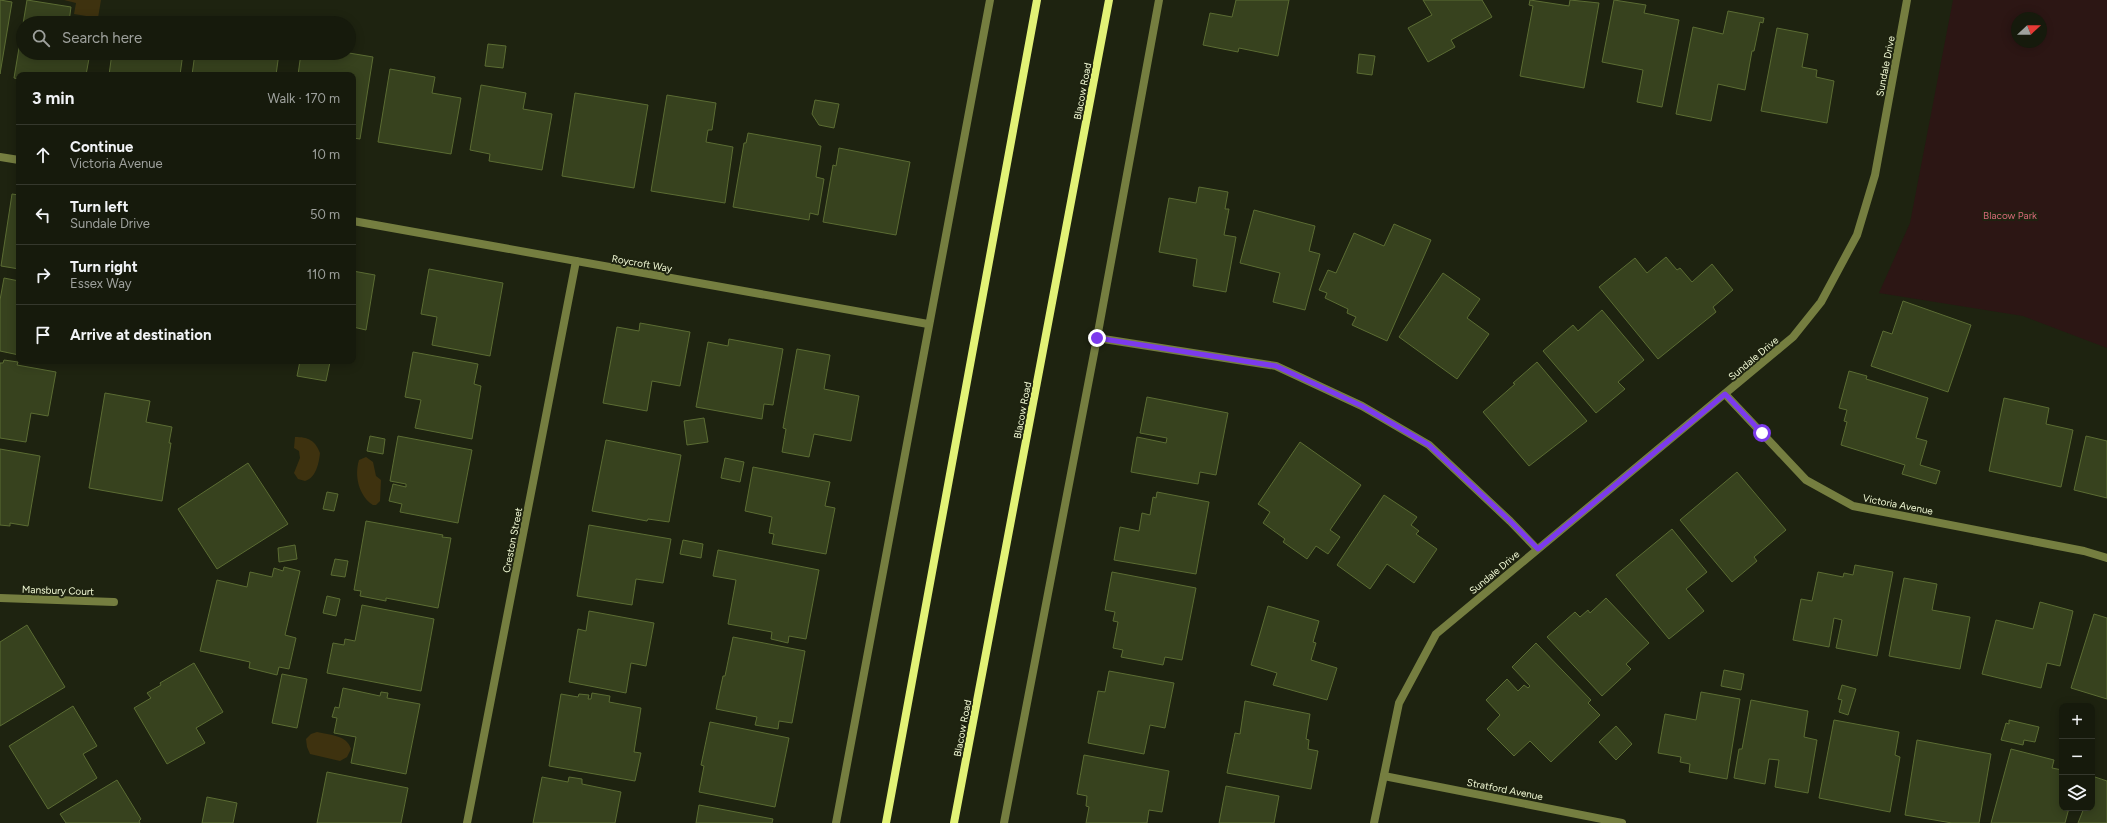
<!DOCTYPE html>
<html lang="en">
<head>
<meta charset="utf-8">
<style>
  body { margin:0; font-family:Figtree,sans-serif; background:#23271a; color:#f1f3f6 }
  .controls { position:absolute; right:12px; bottom:12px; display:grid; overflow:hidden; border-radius:8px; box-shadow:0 2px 10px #0003 }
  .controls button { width:36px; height:36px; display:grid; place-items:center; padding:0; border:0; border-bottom:1px solid #35382d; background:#161a0c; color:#f1f3f6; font:20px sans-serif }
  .compass { position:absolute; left:2011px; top:12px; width:36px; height:36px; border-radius:50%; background:#161a0c; box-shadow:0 2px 10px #0003; rotate:68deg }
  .stop { position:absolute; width:12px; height:12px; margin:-9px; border:3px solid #7c3aed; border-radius:50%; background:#fff }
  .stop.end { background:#7c3aed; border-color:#fff; box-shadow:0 1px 4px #0008 }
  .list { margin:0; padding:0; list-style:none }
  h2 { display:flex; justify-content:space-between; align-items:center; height:52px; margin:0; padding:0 16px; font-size:17px }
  h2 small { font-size:13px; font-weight:400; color:#9ea19d }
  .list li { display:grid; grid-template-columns:26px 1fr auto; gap:12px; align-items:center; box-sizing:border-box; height:60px; padding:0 16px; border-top:1px solid #35382d }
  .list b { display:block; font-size:15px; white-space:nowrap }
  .list p { margin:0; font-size:13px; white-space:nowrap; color:#9ea19d }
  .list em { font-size:13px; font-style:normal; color:#9ea19d }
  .icon { flex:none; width:22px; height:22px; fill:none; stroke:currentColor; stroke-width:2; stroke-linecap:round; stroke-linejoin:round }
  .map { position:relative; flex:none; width:2107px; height:823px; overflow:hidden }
  .search { position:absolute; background:#161a0c; box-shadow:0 2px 10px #0003; left:16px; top:16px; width:340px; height:44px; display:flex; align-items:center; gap:10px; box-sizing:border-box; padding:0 14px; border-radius:22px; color:#9ea19d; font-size:15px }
  .panel { position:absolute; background:#161a0c; box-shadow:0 2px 10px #0003; left:16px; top:72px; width:340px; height:292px; border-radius:8px }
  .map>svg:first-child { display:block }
  .green { fill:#2c1614; fill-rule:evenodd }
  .water { fill:#3e320f }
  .building { fill:#37421e; stroke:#5b6c33 }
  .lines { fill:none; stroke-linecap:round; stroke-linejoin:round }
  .street { stroke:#757e40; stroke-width:8 }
  .secondary { stroke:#e2f276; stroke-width:8 }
  .route { stroke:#7c3aed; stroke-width:5 }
  .labels { text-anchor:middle; stroke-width:4; stroke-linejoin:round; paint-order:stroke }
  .street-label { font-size:10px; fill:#f3fbd6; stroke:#1e2310 }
  .park-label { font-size:10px; fill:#d56978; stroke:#1e2310 }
</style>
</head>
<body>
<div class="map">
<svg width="2107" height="823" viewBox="0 0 2107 823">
  <rect width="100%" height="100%" fill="#1e2310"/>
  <path class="green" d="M 1953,0 L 2107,0 L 2107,348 L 2023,316 L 1879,293 L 1910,223 ZM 2017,18 L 2041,18 L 2041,42 L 2017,42 Z"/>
  <g class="water">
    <polygon points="64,0 101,0 98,18 74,14 76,3"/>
    <path d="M 295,437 C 308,437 315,440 320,453 C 319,463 316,478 305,481 L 298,479 L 294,473 L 300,458 L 299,451 L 294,448 Z"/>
    <path d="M 366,457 L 373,462 L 376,476 L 381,480 L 380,501 L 376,505 L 373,505 C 359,496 354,476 359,460 Z"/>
    <path d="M 317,732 C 330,735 347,735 351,749 L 347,757 L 340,761 L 310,754 L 307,747 L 306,739 L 311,734 Z"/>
  </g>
  <g class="building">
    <polygon points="0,0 12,2 0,74"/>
    <polygon points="27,0 71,7 69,22 78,23 23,23 23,53 90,53 86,75 19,75 19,79 14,78"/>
    <polygon points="1236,0 1289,0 1278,56 1239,48 1238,52 1203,45 1210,13 1232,17"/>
    <polygon points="1423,0 1482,0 1492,17 1451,40 1455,47 1428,62 1408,28 1432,15"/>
    <polygon points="1530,0 1569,6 1570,0 1599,3 1584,88 1520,76 1533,6 1529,5"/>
    <polygon points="1614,0 1646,5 1644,13 1679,20 1662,107 1637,102 1643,70 1602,62"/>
    <polygon points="1728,11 1764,18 1763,23 1760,22 1754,51 1752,51 1745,90 1718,84 1711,121 1676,114 1693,27 1723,34"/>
    <polygon points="117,17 164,23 116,23"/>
    <polygon points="1777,28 1808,34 1802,67 1817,70 1816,77 1834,81 1827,123 1761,111"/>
    <polygon points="488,44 506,46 503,68 485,66"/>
    <polygon points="112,53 183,53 180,75 109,75"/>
    <polygon points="195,53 279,53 276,75 192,75"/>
    <polygon points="301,53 349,53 373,57 360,139 353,138 353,75 298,75"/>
    <polygon points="1359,54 1375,56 1372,75 1357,73"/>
    <polygon points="390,69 435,77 432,93 461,98 451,154 378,142"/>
    <polygon points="481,85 526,93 523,109 552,114 542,170 489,161 490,154 470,150"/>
    <polygon points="575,93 648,105 634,188 562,176"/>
    <polygon points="667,95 716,103 712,130 708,130 706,142 733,147 725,203 651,191"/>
    <polygon points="815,100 839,104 834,128 819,125 812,114"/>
    <polygon points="748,133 821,146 816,177 824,179 818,215 810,213 809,220 733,207 744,143 746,143"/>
    <polygon points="839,148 910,162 896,235 823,222 833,165 836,166"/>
    <polygon points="1199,187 1228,192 1225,209 1229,209 1224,235 1236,237 1226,292 1193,286 1197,259 1159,252 1169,198 1196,203"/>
    <polygon points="12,194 19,195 19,269 1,266"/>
    <polygon points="1254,210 1315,226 1309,251 1320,254 1305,310 1273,302 1280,273 1240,263"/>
    <polygon points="1394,224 1431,240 1387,341 1352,325 1356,317 1347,313 1348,309 1325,298 1327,293 1319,290 1328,270 1336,273 1354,233 1384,246"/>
    <polygon points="1666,257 1677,270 1680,268 1692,282 1712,264 1733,290 1713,307 1716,312 1658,359 1599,287 1635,258 1647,273"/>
    <polygon points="429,269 503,283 490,356 432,345 437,317 421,314"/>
    <polygon points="353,271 375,275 366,330 353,327"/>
    <polygon points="1443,273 1480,299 1467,318 1489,334 1457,379 1399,337"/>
    <polygon points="4,278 19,281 19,355 0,351 0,300"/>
    <polygon points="1903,301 1971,325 1948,392 1871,366 1883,331 1892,334"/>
    <polygon points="1602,310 1644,360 1618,382 1625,389 1596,413 1543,351 1573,325 1578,331"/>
    <polygon points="640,323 690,332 680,386 652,381 647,411 603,403 617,327 639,331"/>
    <polygon points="729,339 783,349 773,405 764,404 762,419 696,407 708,342 728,346"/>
    <polygon points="797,349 830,355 824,389 859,396 851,441 814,434 809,457 782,452 786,429 783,428"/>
    <polygon points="413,352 478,364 474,384 481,386 472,439 415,428 421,400 405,397"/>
    <polygon points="4,360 18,362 17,365 56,372 48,416 31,413 26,442 0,438 0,363 3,363"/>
    <polygon points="300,361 330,362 326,381 297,376"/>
    <polygon points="1537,362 1587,421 1529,466 1483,412 1515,384 1513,383"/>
    <polygon points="1849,371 1867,376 1866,379 1928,398 1916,438 1927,441 1920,465 1940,471 1936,484 1902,474 1905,465 1841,445 1847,422 1844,421 1847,410 1839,408"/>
    <polygon points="105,393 150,401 146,422 172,427 169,443 171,443 162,501 89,488"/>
    <polygon points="1147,397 1228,413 1216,475 1200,472 1198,484 1131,472 1137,437 1166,443 1167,438 1140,433"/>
    <polygon points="2004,398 2049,408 2046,424 2073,430 2061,487 1989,471"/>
    <polygon points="704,418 708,442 687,445 684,421"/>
    <polygon points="370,436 385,439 383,454 367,451"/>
    <polygon points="398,436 472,450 458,523 400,512 402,504 389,501 393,484 406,487 406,484 390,481"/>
    <polygon points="2086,436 2107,441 2107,498 2074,490"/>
    <polygon points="606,440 681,455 669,522 648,519 647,521 592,511"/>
    <polygon points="1300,442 1361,485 1330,530 1340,537 1328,554 1316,546 1307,559 1283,542 1285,539 1263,523 1270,512 1258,504"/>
    <polygon points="0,449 40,456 28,526 10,523 10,526 0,525"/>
    <polygon points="725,458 744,462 740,482 721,478"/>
    <polygon points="248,463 288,524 217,569 178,509"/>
    <polygon points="753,467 830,482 825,506 835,508 826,554 772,544 774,534 769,533 772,517 745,511"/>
    <polygon points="1737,472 1786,530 1754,557 1757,561 1732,582 1680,520"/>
    <polygon points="327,492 338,494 334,511 323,509"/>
    <polygon points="1157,492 1209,502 1196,574 1114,560 1120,527 1139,531 1142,513 1150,515 1153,497 1156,498"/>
    <polygon points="1384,495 1417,517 1411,525 1419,531 1416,534 1437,549 1414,583 1387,564 1370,589 1337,565"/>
    <polygon points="366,521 443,535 442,537 451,538 438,608 386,598 386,601 360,596 361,591 354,590"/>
    <polygon points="589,525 671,539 663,583 636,579 632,605 577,596"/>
    <polygon points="1672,529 1707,572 1686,589 1704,611 1669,639 1616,575"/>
    <polygon points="683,540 703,544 701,558 680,554"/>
    <polygon points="295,545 297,559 279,562 278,548"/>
    <polygon points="718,550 819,570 806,639 789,636 788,643 771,639 772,632 728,624 736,580 713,576"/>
    <polygon points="335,559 348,561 345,577 331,575"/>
    <polygon points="1855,565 1893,572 1877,656 1836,648 1842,620 1834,618 1829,647 1793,640 1801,599 1812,601 1818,572 1843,577 1844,573 1853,575"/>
    <polygon points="284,567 300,571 285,635 296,638 289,669 279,667 277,675 249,668 250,662 200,651 217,580 247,587 250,572 272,577 274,568 283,571"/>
    <polygon points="1112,572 1196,588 1182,660 1165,657 1163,665 1121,657 1123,650 1113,648 1118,622 1113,621 1115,612 1105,610"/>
    <polygon points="1904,578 1937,584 1932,610 1970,617 1960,669 1889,656"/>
    <polygon points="327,596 340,599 336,616 323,613"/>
    <polygon points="1606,598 1649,643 1626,664 1631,669 1602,696 1547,637 1575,612 1580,617 1588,610 1590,613"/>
    <polygon points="2040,602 2073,611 2060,666 2047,663 2041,688 1982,674 1996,620 2033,629"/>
    <polygon points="362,605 434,619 421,691 327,673 333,643 344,645 345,639 355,641"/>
    <polygon points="1268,606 1319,621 1313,642 1316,643 1311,660 1337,668 1327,700 1273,685 1277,673 1251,665"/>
    <polygon points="589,611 654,623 646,666 631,663 626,693 569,682 578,629 586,631"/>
    <polygon points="2094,614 2107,618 2107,699 2071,688"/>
    <polygon points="27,625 65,687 0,726 0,642"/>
    <polygon points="733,637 805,651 792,723 779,721 778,729 755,725 757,717 716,709 723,676 725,676"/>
    <polygon points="1536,643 1591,700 1588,703 1600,715 1551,762 1530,741 1514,756 1487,729 1500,715 1486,700 1507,679 1518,691 1524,685 1528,688 1530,686 1512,667"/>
    <polygon points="194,663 223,712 196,728 205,743 167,764 134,708 151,698 147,693 161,685 160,683"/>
    <polygon points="1724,670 1744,674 1741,690 1721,686"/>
    <polygon points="1109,671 1174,683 1165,728 1150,725 1144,754 1088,743 1098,691 1105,692"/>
    <polygon points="282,674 307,679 297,728 272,723"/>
    <polygon points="1842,685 1856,689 1848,715 1839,712 1842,700 1838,699"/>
    <polygon points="343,688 380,696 381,692 388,693 387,698 420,704 406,774 351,763 356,737 334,733 337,718 332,717 335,707 339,708"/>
    <polygon points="1701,692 1740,699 1727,779 1689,772 1690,764 1680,762 1681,757 1658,753 1665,714 1696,720"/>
    <polygon points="592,693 610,696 609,702 641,708 634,752 641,753 635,781 549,766 561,694 578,697 579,694 589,695 588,699 591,699"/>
    <polygon points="1751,700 1808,711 1804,737 1817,740 1808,793 1775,787 1779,760 1769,759 1765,784 1734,778 1739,749 1742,749"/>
    <polygon points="1245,701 1310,714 1306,739 1309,740 1308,749 1318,751 1311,789 1227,773 1235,733 1240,734"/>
    <polygon points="73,706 97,746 83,754 97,778 48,809 9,746"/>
    <polygon points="1834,720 1899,732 1895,755 1900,757 1890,812 1819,798"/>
    <polygon points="2009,720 2039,727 2035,742 2024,740 2023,745 2001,740 2006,723 2009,724"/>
    <polygon points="710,722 789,738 775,807 699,792 704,766 701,765"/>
    <polygon points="1616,726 1632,744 1616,760 1599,742"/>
    <polygon points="1917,740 1991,754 1979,823 1952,823 1905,815"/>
    <polygon points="2011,749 2054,760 2052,768 2062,770 2062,808 2069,808 2065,823 1991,823"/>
    <polygon points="1084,755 1169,771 1162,812 1149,810 1147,823 1086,823 1089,807 1086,806 1087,796 1077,794"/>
    <polygon points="327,772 408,788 401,823 317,823"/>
    <polygon points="542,777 568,782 569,777 582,779 582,784 621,792 615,823 533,823"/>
    <polygon points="2095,777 2107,781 2107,823 2078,823 2084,808 2092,808 2092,784"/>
    <polygon points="117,780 141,819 139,821 140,823 66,823 60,814"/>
    <polygon points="1226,786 1279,796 1274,823 1219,823"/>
    <polygon points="207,797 237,803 233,823 202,823"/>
    <polygon points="699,805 773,819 772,823 696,823"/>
  </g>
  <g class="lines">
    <g class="street">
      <polyline points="0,157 19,160"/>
      <polyline points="353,221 928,324"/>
      <polyline points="1097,338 1276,366 1362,406 1429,445 1510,521 1537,549"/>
      <polyline points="1725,394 1806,480 1853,506 2084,551 2107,558"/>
      <polyline points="0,598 114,602"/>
      <polyline points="1384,776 1622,823"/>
      <polyline points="467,823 576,261"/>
      <polyline points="836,823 990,0"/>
      <polyline points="1004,823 1097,338 1159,0"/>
      <polyline points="1374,823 1399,703 1436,634 1793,337 1821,302 1857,235 1875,175 1907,0"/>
    </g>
    <g class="secondary">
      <polyline points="886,823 1037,0"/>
      <polyline points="954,823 1109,0"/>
    </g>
  </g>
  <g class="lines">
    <polyline class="route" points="1097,338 1276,366 1362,406 1429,445 1510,521 1538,549 1725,394 1762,433"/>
  </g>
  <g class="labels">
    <g class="street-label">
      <text transform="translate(1885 66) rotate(-79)" y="4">Sundale Drive</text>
      <text transform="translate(1082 91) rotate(-79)" y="4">Blacow Road</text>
      <text transform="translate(642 263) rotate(10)" y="4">Roycroft Way</text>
      <text transform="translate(1753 358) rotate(-40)" y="4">Sundale Drive</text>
      <text transform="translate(1022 410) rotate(-79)" y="4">Blacow Road</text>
      <text transform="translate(1898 504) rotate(11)" y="4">Victoria Avenue</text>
      <text transform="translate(512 540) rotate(-79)" y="4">Creston Street</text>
      <text transform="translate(1494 572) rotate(-40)" y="4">Sundale Drive</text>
      <text transform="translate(58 590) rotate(2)" y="4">Mansbury Court</text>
      <text transform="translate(962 728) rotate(-79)" y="4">Blacow Road</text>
      <text transform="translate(1505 789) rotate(11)" y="4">Stratford Avenue</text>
    </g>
    <g class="park-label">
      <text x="2010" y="219">Blacow Park</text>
    </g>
  </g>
</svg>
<div class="controls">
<button>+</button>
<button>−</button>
<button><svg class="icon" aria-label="layers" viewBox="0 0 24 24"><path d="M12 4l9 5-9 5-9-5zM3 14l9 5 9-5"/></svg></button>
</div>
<svg class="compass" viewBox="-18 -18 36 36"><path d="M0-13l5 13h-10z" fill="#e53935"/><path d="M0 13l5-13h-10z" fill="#9ea19d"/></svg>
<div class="stop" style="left:1762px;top:433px"></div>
<div class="stop end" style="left:1097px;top:338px"></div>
<div class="search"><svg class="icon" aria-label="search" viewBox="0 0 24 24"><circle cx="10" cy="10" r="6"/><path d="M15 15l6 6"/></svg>Search here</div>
<section class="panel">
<h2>3 min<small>Walk · 170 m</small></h2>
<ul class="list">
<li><svg class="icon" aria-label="ahead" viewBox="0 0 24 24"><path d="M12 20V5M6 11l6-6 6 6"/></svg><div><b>Continue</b><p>Victoria Avenue</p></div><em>10 m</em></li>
<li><svg class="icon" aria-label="left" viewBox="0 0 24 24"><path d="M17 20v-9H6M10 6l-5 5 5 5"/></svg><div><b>Turn left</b><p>Sundale Drive</p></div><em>50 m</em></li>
<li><svg class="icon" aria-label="right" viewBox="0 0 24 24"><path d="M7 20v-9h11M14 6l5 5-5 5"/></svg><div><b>Turn right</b><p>Essex Way</p></div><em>110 m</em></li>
<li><svg class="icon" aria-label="arrive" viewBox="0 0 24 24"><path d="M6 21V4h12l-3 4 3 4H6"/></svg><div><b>Arrive at destination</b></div></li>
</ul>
</section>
</div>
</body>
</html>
